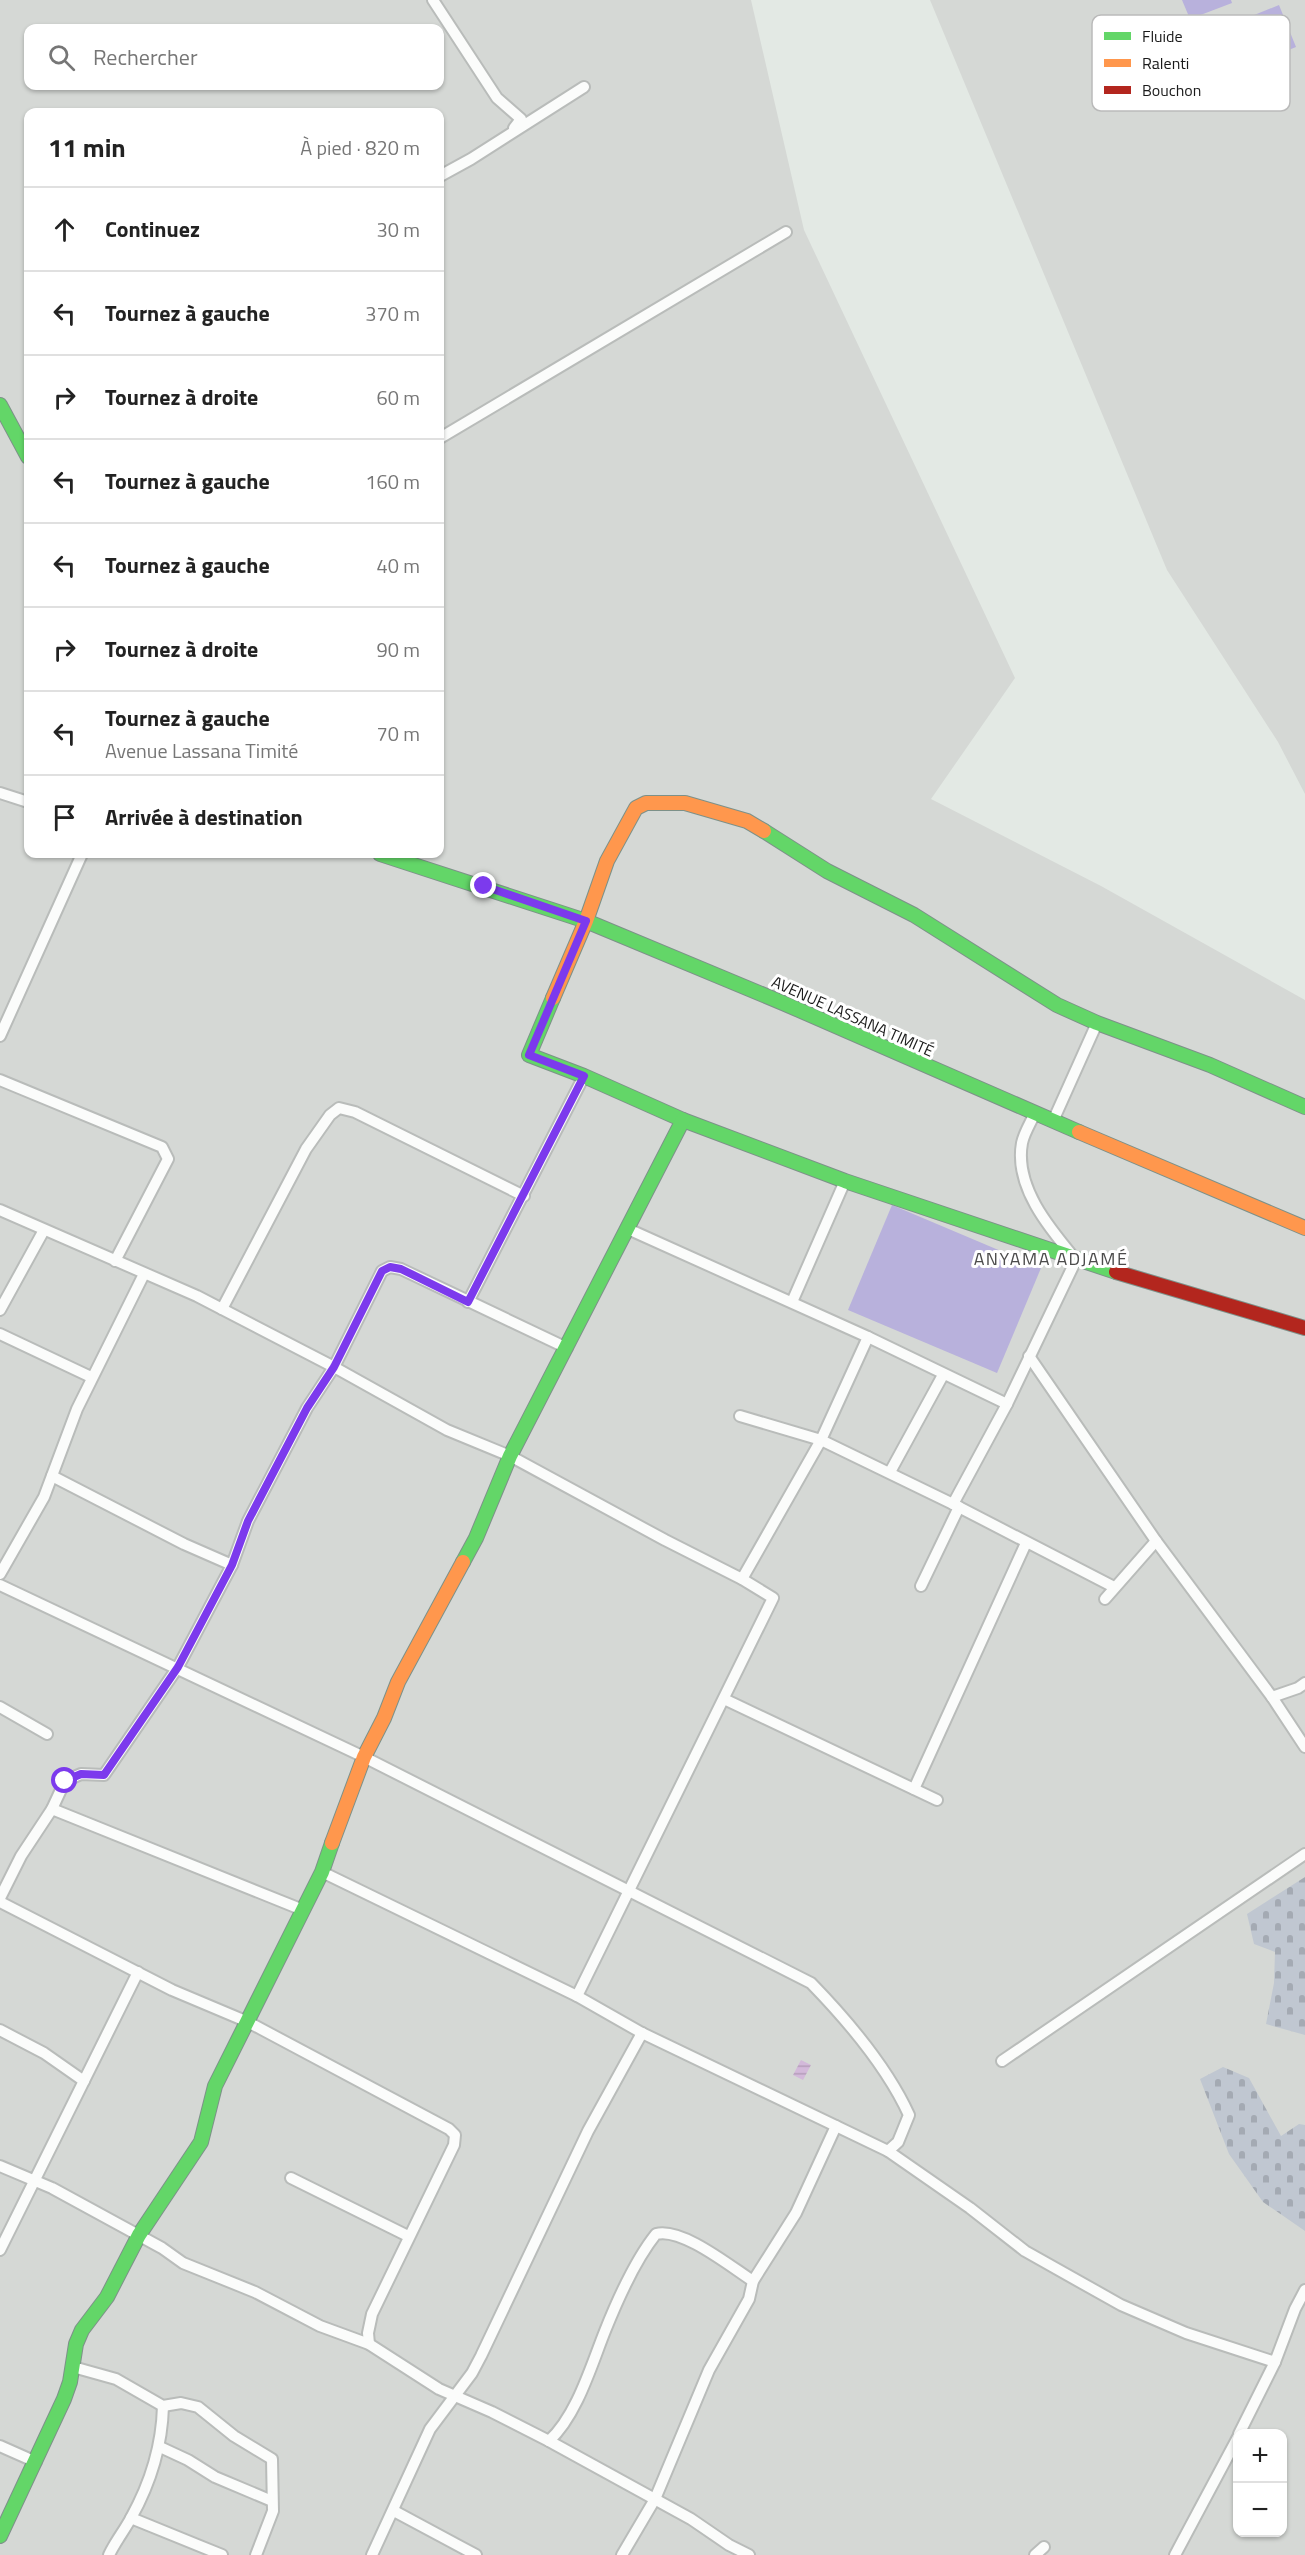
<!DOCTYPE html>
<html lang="fr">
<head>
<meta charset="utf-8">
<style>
  body { margin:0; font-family:"Titillium Web",sans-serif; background:#f2f2f2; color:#222 }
  .controls { position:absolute; right:18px; bottom:18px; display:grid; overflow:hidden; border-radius:12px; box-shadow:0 2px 4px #0004 }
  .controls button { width:54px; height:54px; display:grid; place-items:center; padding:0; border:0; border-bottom:2px solid #e0e0e0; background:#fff; color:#222; font:30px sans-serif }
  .stop { position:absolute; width:18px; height:18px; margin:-14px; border:4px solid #7c3aed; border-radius:50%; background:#fff }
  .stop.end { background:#7c3aed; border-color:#fff; box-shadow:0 2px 6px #0008 }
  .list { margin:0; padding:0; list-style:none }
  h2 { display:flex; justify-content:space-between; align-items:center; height:78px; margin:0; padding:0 24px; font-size:26px }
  h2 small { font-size:20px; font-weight:400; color:#767676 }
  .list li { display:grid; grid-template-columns:39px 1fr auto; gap:18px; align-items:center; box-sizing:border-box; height:84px; padding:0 24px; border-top:2px solid #e0e0e0 }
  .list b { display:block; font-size:22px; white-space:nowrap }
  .list p { margin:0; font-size:20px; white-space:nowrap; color:#767676 }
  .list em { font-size:20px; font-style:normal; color:#767676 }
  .icon { flex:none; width:33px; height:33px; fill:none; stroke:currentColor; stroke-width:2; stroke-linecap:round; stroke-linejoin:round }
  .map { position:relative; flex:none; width:1305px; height:2555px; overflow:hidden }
  .search { position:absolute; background:#fff; box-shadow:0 2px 4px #0004; left:24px; top:24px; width:420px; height:66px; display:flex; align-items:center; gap:15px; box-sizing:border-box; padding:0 21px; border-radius:12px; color:#767676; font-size:22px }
  .panel { position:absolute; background:#fff; box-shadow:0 2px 4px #0004; left:24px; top:108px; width:420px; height:750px; border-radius:12px }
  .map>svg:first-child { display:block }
  .residential { fill:#d5d8d5; fill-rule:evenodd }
  .cemetery { fill:url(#cemetery-stones) }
  .pitch { fill:#b8b1dc }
  .water { fill:url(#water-rules) }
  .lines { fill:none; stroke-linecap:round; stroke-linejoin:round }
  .street-casing { stroke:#b9bcba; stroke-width:14 }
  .fast-casing { stroke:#7d9189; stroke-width:16 }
  .slow-casing { stroke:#7d9189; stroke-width:16 }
  .jam-casing { stroke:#7d9189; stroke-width:16 }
  .street { stroke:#fbfcfb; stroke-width:10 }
  .fast { stroke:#63d668; stroke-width:14 }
  .slow { stroke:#ff974d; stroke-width:14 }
  .jam { stroke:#b3261e; stroke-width:14 }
  .route { stroke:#7c3aed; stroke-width:8 }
  .labels { text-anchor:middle; stroke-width:6; stroke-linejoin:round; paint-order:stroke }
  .street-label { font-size:16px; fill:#1a1a1a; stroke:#fff }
  .neighbourhood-label { font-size:18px; letter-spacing:1.5px; fill:#4d4d4d; stroke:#fff }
  .key { fill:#fff; stroke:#bababa; stroke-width:1.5 }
  .key-label { font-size:16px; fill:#1a1a1a }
</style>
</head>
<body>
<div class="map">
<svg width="1305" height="2555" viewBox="0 0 1305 2555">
  <defs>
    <pattern id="cemetery-stones" width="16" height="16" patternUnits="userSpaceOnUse" patternTransform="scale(1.5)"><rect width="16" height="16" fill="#c0c7d1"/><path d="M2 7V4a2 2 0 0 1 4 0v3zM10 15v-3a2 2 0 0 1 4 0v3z" fill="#a4aab3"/></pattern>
    <pattern id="water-rules" width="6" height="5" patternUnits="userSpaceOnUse" patternTransform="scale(1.5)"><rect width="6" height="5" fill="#d3b9da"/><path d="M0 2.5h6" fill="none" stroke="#b59eba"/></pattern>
  </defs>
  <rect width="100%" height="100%" fill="#e3e9e4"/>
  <g class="residential">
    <path d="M 0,0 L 751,0 L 804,230 L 1015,678 L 931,799 L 1101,886 L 1305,1000 L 1305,2555 L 0,2555 ZM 28,28 L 440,28 L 440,86 L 28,86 ZM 28,112 L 440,112 L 440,854 L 28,854 ZM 1238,2434 L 1282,2434 L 1282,2532 L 1238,2532 Z"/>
    <polygon points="930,0 1305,0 1305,794 1278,742 1167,570"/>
  </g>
  <g class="cemetery">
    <polygon points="1305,1877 1305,2035 1266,2024 1274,1983 1275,1952 1254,1944 1247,1914"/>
    <polygon points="1223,2067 1249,2078 1281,2136 1299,2124 1305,2125 1305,2231 1263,2202 1229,2154 1200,2079"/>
  </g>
  <g class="pitch">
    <polygon points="1182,0 1231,0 1232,3 1190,19"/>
    <polygon points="1279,5 1296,47 1227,75 1210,33"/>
    <polygon points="892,1205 1041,1268 997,1373 848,1310"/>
  </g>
  <polygon class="water" points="801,2060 811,2065 803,2080 793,2075"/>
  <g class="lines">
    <defs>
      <g id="street">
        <polyline points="433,0 497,98 521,119 514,128"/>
        <polyline points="440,176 471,159 584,87"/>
        <polyline points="440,438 786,232"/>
        <polyline points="0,793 28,802"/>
        <polyline points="0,1036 82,854"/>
        <polyline points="0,1080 162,1147 168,1159 115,1261"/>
        <polyline points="1053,1121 1097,1023"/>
        <polyline points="0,1210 197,1296 334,1367 447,1430 510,1456 665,1540 742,1579 773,1598 577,1996"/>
        <polyline points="628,1229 868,1337 1007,1404"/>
        <polyline points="468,1302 584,1076"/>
        <polyline points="792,1302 845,1181"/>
        <polyline points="222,1309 306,1149 330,1115 339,1108 355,1112 524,1196"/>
        <polyline points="0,1310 44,1230"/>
        <polyline points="0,1334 91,1377"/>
        <polyline points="1029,1356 1156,1541 1272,1697 1305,1747"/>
        <polyline points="740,1416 821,1440 953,1504 1114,1587"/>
        <polyline points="890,1472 943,1375"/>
        <polyline points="52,1476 184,1544 232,1565"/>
        <path d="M 953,1504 L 1007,1404 L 1076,1260 C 1050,1229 1014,1187 1022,1143 C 1024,1133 1031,1122 1035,1113"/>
        <polyline points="0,1574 44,1497 77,1409 144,1274"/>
        <polyline points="742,1579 821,1440 868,1337"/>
        <path d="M 0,1585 L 364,1757 L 811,1983 C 846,2019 888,2069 909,2115 L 898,2142 L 888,2151"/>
        <polyline points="921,1586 959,1507"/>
        <polyline points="1105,1599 1156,1541"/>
        <polyline points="1272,1697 1298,1688 1305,1683"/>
        <polyline points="724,1699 937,1800"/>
        <polyline points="0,1707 47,1734"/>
        <polyline points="914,1789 1026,1543"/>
        <polyline points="52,1809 303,1910"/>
        <polyline points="322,1872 577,1996 642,2033 888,2151 970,2208 1025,2251 1121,2305 1186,2333 1275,2362"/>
        <polyline points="0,1898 21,1856 52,1809 65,1781 81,1774 104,1775 178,1667 232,1565 248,1521 307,1408 334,1367 382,1271 390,1267 401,1269 567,1348"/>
        <polyline points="0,1902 172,1990 248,2022 449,2129 455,2135 454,2145 372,2314 368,2333 369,2344"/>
        <polyline points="0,2030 44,2053 84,2081"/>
        <polyline points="1002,2061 1305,1854"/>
        <polyline points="0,2166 52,2188 162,2248 183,2263 255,2292 320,2326 369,2344 439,2389 492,2412 549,2441 691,2519 729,2545 749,2555"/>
        <polyline points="291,2178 408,2236"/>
        <polyline points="0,2250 138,1972"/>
        <polyline points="73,2367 116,2379 163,2406 181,2403 198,2407 234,2436 272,2459 273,2511 256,2555"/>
        <polyline points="1239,2434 1275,2362 1295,2309 1305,2290"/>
        <path d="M 549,2441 C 577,2415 591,2366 605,2331 C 617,2301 636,2259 656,2234 C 682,2227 731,2267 753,2281"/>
        <polyline points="0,2446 36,2462"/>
        <polyline points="160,2447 188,2460 215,2477 272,2501"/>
        <polyline points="394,2511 476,2555"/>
        <polyline points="131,2518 222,2555"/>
        <path d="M 109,2555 C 115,2542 124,2531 131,2518 C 150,2484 162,2445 163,2406"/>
        <polyline points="372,2555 430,2429 472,2373 481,2356 588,2131 642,2033"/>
        <polyline points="622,2555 655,2499 709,2370 749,2299 753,2281 796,2213 836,2126"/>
        <polyline points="1035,2555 1044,2547"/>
        <polyline points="1175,2555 1238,2437"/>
      </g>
      <g id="fast">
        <polyline points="0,405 28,457"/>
        <polyline points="764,831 827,871 914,915 1057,1005 1097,1023 1210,1065 1305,1107"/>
        <polyline points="380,854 586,921 783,1003 1079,1132"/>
        <polyline points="553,998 529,1055 584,1076 683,1120 845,1181 1116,1272"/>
        <polyline points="463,1562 476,1538 510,1456 683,1120"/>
        <polyline points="0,2536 64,2399 70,2382 76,2344 82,2330 107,2297 139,2235 201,2142 215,2086 322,1872 332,1843"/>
      </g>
      <g id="slow">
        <polyline points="553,998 586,921 607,861 636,808 646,803 685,803 747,821 764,831"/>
        <polyline points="1079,1132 1305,1228"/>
        <polyline points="332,1843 364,1757 384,1718 398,1682 463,1562"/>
      </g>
      <polyline id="jam" points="1116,1272 1305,1328"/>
    </defs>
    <use href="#street" class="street-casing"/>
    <use href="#fast" class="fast-casing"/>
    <use href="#slow" class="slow-casing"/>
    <use href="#jam" class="jam-casing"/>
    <use href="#street" class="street"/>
    <use href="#fast" class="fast"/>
    <use href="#slow" class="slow"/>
    <use href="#jam" class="jam"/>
  </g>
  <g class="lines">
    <polyline class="route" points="65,1781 81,1774 104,1775 178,1667 232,1565 248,1521 307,1408 334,1367 382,1271 390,1267 401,1269 468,1302 584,1076 529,1055 586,921 484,886"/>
  </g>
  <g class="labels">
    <g class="street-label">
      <text transform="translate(853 1016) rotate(24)" y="6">AVENUE LASSANA TIMITÉ</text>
    </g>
    <g class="neighbourhood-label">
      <text x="1051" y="1265">ANYAMA ADJAMÉ</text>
    </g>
  </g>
  <rect x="1092" y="15" width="198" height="96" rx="9" class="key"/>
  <rect x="1104" y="32" width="27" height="8" fill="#63d668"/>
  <rect x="1104" y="59" width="27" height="8" fill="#ff974d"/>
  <rect x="1104" y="86" width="27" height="8" fill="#b3261e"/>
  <g class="key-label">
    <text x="1142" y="42">Fluide</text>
    <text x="1142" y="69">Ralenti</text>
    <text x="1142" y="96">Bouchon</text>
  </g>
</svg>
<div class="controls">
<button>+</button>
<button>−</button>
</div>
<div class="stop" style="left:65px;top:1781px"></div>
<div class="stop end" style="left:484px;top:886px"></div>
<div class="search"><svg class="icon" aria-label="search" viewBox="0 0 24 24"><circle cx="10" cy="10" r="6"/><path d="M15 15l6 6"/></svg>Rechercher</div>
<section class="panel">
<h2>11 min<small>À pied · 820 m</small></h2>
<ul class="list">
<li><svg class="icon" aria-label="ahead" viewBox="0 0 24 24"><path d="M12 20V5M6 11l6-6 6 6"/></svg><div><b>Continuez</b></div><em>30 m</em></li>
<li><svg class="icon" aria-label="left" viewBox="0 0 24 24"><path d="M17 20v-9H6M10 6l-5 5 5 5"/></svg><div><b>Tournez à gauche</b></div><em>370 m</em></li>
<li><svg class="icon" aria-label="right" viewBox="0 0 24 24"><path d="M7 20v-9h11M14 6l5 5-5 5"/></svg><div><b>Tournez à droite</b></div><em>60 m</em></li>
<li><svg class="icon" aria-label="left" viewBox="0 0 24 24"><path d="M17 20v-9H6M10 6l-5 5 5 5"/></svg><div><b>Tournez à gauche</b></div><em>160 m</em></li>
<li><svg class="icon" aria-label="left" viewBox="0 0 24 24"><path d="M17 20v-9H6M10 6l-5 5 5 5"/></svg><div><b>Tournez à gauche</b></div><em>40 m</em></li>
<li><svg class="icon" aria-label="right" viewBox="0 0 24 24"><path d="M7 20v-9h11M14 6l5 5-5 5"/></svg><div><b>Tournez à droite</b></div><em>90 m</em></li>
<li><svg class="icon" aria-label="left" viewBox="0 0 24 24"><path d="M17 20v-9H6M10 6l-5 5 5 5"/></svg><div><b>Tournez à gauche</b><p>Avenue Lassana Timité</p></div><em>70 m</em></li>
<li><svg class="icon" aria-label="arrive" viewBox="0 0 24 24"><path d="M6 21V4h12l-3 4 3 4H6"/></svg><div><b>Arrivée à destination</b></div></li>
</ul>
</section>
</div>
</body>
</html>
